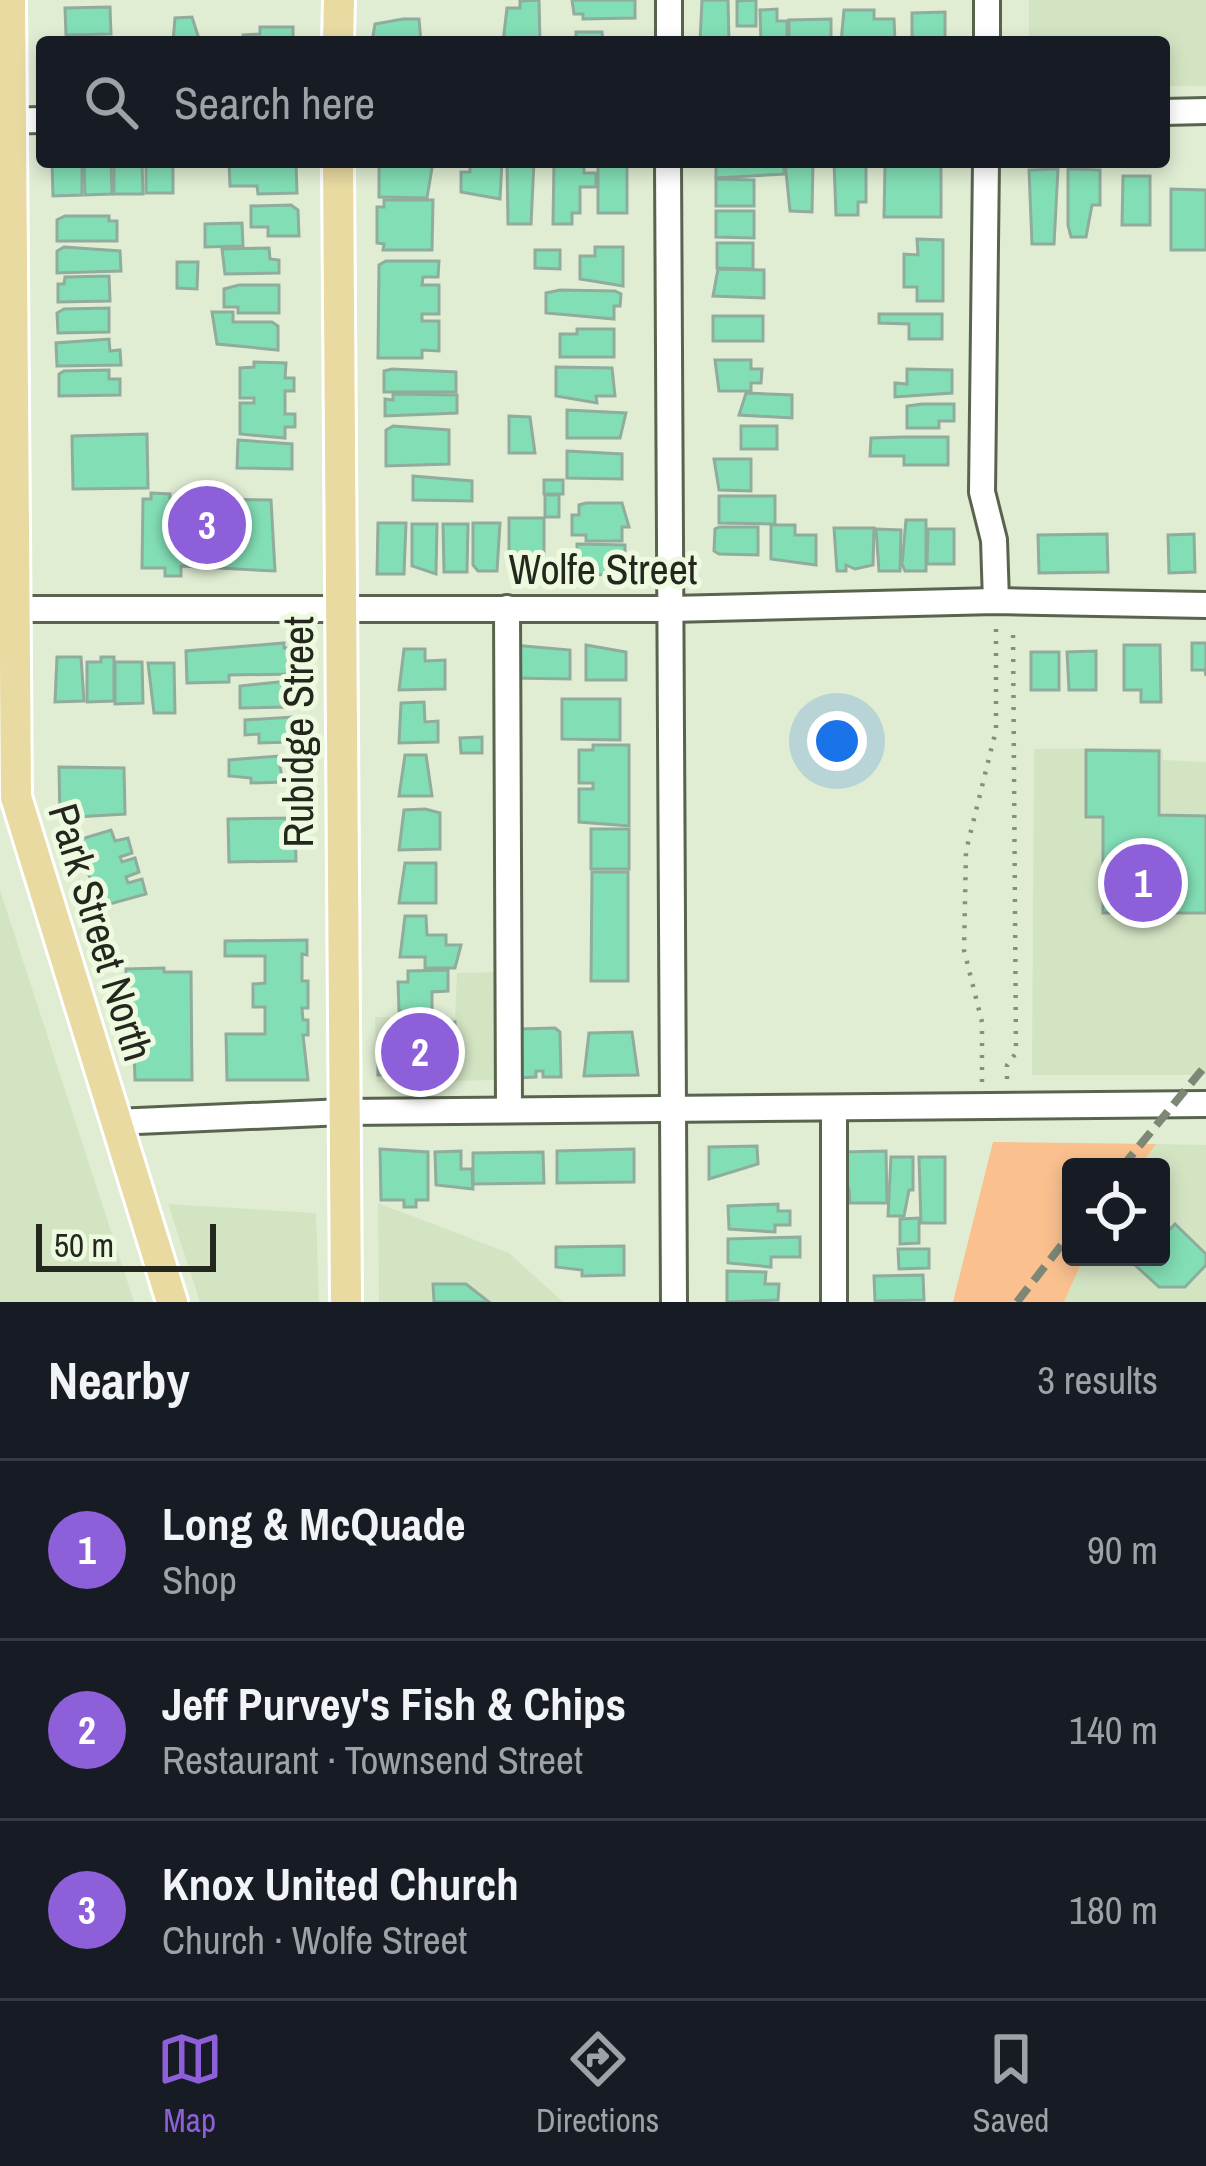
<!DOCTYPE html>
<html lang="en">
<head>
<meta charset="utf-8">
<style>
  body { margin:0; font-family:"Archivo Narrow",sans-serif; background:#242831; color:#f1f3f6 }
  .controls { position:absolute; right:36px; bottom:36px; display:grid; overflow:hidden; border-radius:12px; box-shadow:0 6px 18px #0003 }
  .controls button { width:108px; height:108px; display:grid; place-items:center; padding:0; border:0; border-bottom:3px solid #363941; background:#171b24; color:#f1f3f6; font:60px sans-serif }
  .scale { position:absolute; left:36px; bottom:30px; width:180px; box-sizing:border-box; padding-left:12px; border:6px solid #23271e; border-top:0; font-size:33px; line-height:42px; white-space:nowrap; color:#23271e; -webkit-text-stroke:9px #edfae0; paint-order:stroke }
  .you { position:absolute; left:837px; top:741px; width:42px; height:42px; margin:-30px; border:9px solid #fff; border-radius:50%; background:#1a73e8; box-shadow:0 0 0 18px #1a73e833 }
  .badge { display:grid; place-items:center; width:78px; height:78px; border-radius:50%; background:#8d5fd8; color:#fff; font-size:39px; font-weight:700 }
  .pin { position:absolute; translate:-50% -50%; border:6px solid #fff; box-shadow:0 3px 12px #0006 }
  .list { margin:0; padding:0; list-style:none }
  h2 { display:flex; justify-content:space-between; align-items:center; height:156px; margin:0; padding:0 48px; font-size:51px }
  h2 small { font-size:39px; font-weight:400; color:#9ea1a6 }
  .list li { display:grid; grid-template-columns:78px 1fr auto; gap:36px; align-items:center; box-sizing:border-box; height:180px; padding:0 48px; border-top:3px solid #363941 }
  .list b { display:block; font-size:45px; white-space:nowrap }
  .list p { margin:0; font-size:39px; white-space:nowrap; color:#9ea1a6 }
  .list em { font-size:39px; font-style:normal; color:#9ea1a6 }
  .icon { flex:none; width:66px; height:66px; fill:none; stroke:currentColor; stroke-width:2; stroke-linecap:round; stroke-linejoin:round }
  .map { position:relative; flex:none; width:1206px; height:1302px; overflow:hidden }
  .search { position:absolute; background:#171b24; box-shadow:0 6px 18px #0003; left:36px; right:36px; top:36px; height:132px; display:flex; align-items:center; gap:30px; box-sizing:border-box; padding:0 42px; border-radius:12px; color:#9ea1a6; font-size:45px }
  .sheet { height:696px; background:#171b24 }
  nav { display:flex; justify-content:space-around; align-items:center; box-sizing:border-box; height:168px; border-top:3px solid #363941; background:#171b24; font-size:33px; color:#9ea1a6 }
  nav a { display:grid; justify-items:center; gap:6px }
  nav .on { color:#8d5fd8 }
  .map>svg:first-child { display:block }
  .built { fill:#d3e4c3 }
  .green { fill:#fac18f }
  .building { fill:#82deb5; stroke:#8fac9d; stroke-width:3 }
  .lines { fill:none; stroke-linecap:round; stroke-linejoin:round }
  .minor-casing { stroke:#59644e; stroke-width:30 }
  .major-casing { stroke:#fff; stroke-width:36 }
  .path { stroke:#868f7d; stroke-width:4.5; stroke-dasharray:3 9; stroke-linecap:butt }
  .minor { stroke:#fff; stroke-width:24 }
  .major { stroke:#e8daa1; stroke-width:30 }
  .rail { stroke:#7e8776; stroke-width:8; stroke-dasharray:18 9; stroke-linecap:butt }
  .labels { text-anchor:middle; stroke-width:10; stroke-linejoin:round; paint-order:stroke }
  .street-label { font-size:42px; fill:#23271e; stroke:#edfae0 }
</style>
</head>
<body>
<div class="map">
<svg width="1206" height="1302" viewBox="0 0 1206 1302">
  <rect width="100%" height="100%" fill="#e0edd3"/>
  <g class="built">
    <polygon points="1029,0 1206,0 1206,86 1164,86 1164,42 1029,42"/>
    <polygon points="1162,748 1163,760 1206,762 1206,1075 1032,1075 1034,749"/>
    <polygon points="0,890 134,1302 0,1302"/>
    <polygon points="499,972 503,1080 377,1082 375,1017 455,1018 457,973"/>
    <polygon points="1156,1144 1206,1145 1206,1302 1064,1302 1084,1257 1161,1257 1161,1167 1140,1167"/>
    <polygon points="378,1203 509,1253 563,1302 379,1302"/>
    <polygon points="168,1204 316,1213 319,1302 200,1302"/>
  </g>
  <polygon class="green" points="993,1142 1156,1144 1140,1167 1071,1167 1071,1257 1084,1257 1064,1302 953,1302"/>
  <g class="building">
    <polygon points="539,0 540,42 503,42 507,8 520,8 520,1"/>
    <polygon points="635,0 635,18 583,19 583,14 574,14 572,0"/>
    <polygon points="702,0 728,0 729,42 700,42"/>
    <polygon points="756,0 756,26 737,26 737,1"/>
    <polygon points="110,7 111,34 66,35 65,8"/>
    <polygon points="777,9 777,21 787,21 787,42 761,42 760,10"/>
    <polygon points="844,10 874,10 874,19 894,19 895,42 841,42"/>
    <polygon points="945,12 945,42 912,42 912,13"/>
    <polygon points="192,17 200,42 173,42 175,18"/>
    <polygon points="403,19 419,19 421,42 372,42 375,24"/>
    <polygon points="831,19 831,42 789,42 789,20"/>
    <polygon points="260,27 293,27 293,42 243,42 243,35 260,34"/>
    <polygon points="576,32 602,32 603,42 576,42"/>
    <polygon points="52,162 82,162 82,195 53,196"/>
    <polygon points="84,162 111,162 112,194 85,195"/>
    <polygon points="114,162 142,162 143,194 114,194"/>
    <rect x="146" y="162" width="27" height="31"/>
    <polygon points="229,162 296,162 297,193 258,194 257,186 230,186"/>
    <polygon points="379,162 433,162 427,198 379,197"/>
    <polygon points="470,162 502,162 500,199 461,192 461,172 470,172"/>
    <polygon points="507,162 534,162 531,224 508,224"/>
    <polygon points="554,162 584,162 584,173 596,173 596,187 580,187 580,213 572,213 572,224 553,224"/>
    <rect x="598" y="162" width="29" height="51"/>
    <polygon points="716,162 784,162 784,174 716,178"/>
    <polygon points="785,162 813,162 812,212 790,211"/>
    <polygon points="834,162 866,162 866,202 858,202 858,215 836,215"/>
    <polygon points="885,166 941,166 941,217 884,217"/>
    <polygon points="1058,169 1054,244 1032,244 1029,170"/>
    <polygon points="1068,169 1100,170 1100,205 1092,205 1086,237 1071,237 1068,225"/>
    <polygon points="1123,176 1150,176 1150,225 1122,225"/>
    <polygon points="716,179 754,180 754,206 716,206"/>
    <polygon points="1171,189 1206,190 1206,250 1171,250"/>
    <polygon points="384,200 433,200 432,250 383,250 384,244 377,243 377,207 384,207"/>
    <polygon points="291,205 298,210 299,236 268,236 268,227 251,227 251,206"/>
    <polygon points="716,211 754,211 754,238 716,237"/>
    <polygon points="65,216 109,216 109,221 117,221 117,241 57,241 57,220"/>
    <polygon points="242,223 243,246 205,247 205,224"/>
    <polygon points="917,239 943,240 943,301 917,301 917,287 904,287 904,254 918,255"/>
    <polygon points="717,243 753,243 753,269 717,268"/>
    <polygon points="64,247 120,251 121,271 57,273 57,251"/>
    <polygon points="595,247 623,247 623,286 580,279 580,256 595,256"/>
    <polygon points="269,248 270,259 279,260 279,273 225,274 222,249"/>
    <polygon points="535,250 560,250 560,269 535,268"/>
    <polygon points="386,261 439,261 438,277 423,277 422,285 439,285 439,314 422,314 422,321 439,321 439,351 422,350 422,358 378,358 379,265"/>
    <polygon points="177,262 198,262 197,289 177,288"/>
    <polygon points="718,269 764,270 764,298 713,296"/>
    <polygon points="109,276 110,301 58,302 58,284 64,284 65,277"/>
    <polygon points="239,285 279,285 279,313 238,313 238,307 224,307 224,289"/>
    <polygon points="560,290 615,291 621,294 620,306 614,306 614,319 546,313 546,293"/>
    <polygon points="109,308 109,332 58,333 57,313 64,309"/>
    <polygon points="212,312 233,312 233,322 272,322 278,326 278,350 217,344"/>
    <polygon points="879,314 942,314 942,339 909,339 909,324 879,323"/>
    <rect x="713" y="316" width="50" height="25"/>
    <polygon points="577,329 614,329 614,357 560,357 560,334 577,334"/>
    <polygon points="109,339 110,351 120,350 121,365 57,366 56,343"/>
    <polygon points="715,360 751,360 751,369 762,369 761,383 751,383 751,391 719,391"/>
    <polygon points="254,362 286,363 285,378 294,378 294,391 285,391 285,414 295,414 295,427 285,427 285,438 240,434 240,403 254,403 254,398 240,398 240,368 254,367"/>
    <polygon points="556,367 612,368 615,396 596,396 597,403 556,396"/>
    <polygon points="392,369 456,372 456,392 384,392 384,371"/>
    <polygon points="907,369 952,370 952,393 895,397 895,383 907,384"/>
    <polygon points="109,370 109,379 120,379 120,395 59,396 59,374 64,371"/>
    <polygon points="746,393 792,395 792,418 739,415"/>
    <polygon points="393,394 457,395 457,413 385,416 385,399 393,400"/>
    <polygon points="922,404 954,404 954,421 939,421 939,428 907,428 907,406"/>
    <polygon points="567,410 626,413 620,438 567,438"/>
    <polygon points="509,416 530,417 535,453 509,453"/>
    <polygon points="393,426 449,430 449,464 386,466 386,430"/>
    <rect x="741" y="426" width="36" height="23"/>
    <polygon points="147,434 148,488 73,489 72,436"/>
    <polygon points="904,437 948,437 948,465 904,465 904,456 870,456 871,438"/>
    <polygon points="238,440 292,444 292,469 237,468"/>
    <polygon points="567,451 622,454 622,479 567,478"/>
    <polygon points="714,459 751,459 751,491 719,490"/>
    <polygon points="413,476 472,481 472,501 413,500"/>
    <rect x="544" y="480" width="19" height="14"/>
    <polygon points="151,493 170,494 170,499 271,500 275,571 181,566 181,576 165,576 165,568 142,568 143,499 151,499"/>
    <rect x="545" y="495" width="14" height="22"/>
    <polygon points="719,496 775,496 775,524 719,523"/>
    <polygon points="586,503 622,503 629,527 622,527 622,541 586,541 586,535 572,535 572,515 579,515 579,505"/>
    <rect x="509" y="518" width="35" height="47"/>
    <polygon points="906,520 926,520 926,571 905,571 902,564"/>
    <polygon points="378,523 406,523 404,574 377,574"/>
    <polygon points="473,523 500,523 497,571 478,571 473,565"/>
    <polygon points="412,524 437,524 436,574 412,566"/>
    <polygon points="443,524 468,524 467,572 444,572"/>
    <polygon points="771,525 795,525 795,535 816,535 816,565 771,559"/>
    <polygon points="719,527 758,527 758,555 719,554 714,551 715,529"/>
    <polygon points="834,528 874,528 873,565 855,569 846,565 846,571 837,571"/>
    <polygon points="876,529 901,530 900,571 879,571"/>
    <polygon points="928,529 954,529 954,564 927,564"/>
    <polygon points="1107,534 1108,572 1039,573 1038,535"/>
    <polygon points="1194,534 1195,572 1169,573 1168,535"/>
    <polygon points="577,544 625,545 625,558 633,558 633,574 577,575"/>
    <polygon points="284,643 284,648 295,648 296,674 229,675 229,682 187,683 186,651"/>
    <polygon points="1192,643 1206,643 1206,676 1205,670 1192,670"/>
    <polygon points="513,645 570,650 570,679 513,678"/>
    <polygon points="586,645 626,652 626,680 586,680"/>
    <polygon points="1124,645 1160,645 1161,702 1141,702 1141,690 1124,690"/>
    <polygon points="404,649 425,649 425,661 445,660 445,689 399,690"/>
    <polygon points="1096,651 1096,690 1069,690 1067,652"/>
    <rect x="1031" y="652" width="28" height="38"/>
    <polygon points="57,657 81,657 84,701 55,702"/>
    <polygon points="101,657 114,657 114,701 87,702 87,662 101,662"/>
    <polygon points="115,662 142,662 143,703 115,704"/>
    <polygon points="148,663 174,663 175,713 154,713"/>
    <polygon points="288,681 298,685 298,696 289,696 289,707 240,708 240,686"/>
    <polygon points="562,699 620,699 620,740 562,739"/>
    <polygon points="424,702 425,722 438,721 438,742 399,743 401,703"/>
    <polygon points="292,717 292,742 259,743 259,734 245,735 245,720"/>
    <polygon points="482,737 482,753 461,753 460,738"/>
    <polygon points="593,745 629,745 629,826 579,822 579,789 593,789 593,783 579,783 579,750 593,750"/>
    <polygon points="1086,750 1159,751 1159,815 1206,816 1206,913 1103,913 1103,817 1086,817"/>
    <polygon points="405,755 426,755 432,796 399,796"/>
    <polygon points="278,756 283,782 251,783 251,778 229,776 229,760"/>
    <polygon points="59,767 124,768 125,814 60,818"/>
    <polygon points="425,809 440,813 440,849 399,850 404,810"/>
    <polygon points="295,818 296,861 229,862 228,819"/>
    <rect x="591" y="829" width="38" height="40"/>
    <polygon points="111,830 115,841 128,838 132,853 120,857 122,862 135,858 139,872 126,877 128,883 142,879 146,894 99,907 78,840"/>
    <polygon points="405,863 436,863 436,903 399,903"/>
    <polygon points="592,872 628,872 628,981 591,981"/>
    <polygon points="405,916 426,916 427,935 446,935 446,945 461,945 455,968 425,968 425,957 400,957"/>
    <polygon points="307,940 307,955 302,954 302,981 308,981 308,1008 302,1008 303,1020 308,1020 308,1035 303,1035 308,1080 227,1080 226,1034 265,1034 265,1007 253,1007 253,984 265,983 265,956 225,956 225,941"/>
    <polygon points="164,968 164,972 191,972 192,1080 135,1080 134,1050 127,1050 126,969"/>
    <polygon points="448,970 448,991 432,992 432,1010 399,1011 398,982 408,982 408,971"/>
    <polygon points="455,1022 455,1074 378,1075 378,1056 390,1056 389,1023"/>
    <polygon points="555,1028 560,1032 561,1077 543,1077 543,1071 536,1071 536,1077 517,1078 520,1029"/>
    <polygon points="632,1032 638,1075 584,1076 589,1033"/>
    <polygon points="757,1146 758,1164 709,1179 709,1147"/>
    <polygon points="380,1149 428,1152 428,1200 416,1200 416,1207 404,1207 404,1200 381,1200"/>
    <polygon points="634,1149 634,1182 557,1183 557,1151"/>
    <polygon points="461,1151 461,1169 472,1169 473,1189 436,1185 435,1152"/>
    <polygon points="886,1151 887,1203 850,1203 849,1189 841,1190 842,1152"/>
    <polygon points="543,1152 544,1183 473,1184 473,1153"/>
    <polygon points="891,1157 913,1157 913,1190 909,1190 904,1216 888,1216"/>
    <polygon points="919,1157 945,1157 945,1223 921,1223"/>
    <polygon points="778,1204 778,1211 790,1211 790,1225 775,1225 775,1232 729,1229 728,1206"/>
    <polygon points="919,1218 919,1243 900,1244 900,1219"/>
    <polygon points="1175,1224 1206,1254 1206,1265 1185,1287 1159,1287 1135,1265 1143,1257 1161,1257 1161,1238"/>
    <polygon points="800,1237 800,1257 771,1257 771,1267 728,1263 728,1239"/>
    <polygon points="624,1246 624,1275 582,1276 582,1270 556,1267 556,1247"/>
    <polygon points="898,1249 929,1249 929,1268 899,1269"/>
    <polygon points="727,1271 766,1272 765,1284 779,1284 778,1300 727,1302"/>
    <polygon points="923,1275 924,1300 875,1301 874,1276"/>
    <polygon points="433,1284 466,1284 489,1302 434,1302"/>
  </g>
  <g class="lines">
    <defs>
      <g id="minor">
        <polyline points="987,0 987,42"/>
        <polyline points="669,42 669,0"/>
        <polyline points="1164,112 1206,111"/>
        <polyline points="0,121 42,120"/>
        <polyline points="668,162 674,1302"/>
        <polyline points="986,162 982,492 994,540 996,601"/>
        <polyline points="507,608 509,1110"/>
        <polyline points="0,609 671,609 996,601 1206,605"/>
        <polyline points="834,1108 834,1302"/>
        <polyline points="115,1122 344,1112 1206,1104"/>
      </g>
      <g id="major">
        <polyline points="10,0 16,797 172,1302"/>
        <polyline points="338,42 339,0"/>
        <polyline points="338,162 346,1302"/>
      </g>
    </defs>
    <use href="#minor" class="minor-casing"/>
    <use href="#major" class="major-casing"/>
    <g class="path">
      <polyline points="1007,1079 1007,1065 1016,1053 1013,627"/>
      <polyline points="982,1082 982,1022 964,950 966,851 996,730 996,626"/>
    </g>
    <use href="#minor" class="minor"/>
    <use href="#major" class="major"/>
    <g class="rail">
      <polyline points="1122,1167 1206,1065"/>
      <polyline points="1017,1302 1071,1233"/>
    </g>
  </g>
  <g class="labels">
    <g class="street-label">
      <text x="603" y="584">Wolfe Street</text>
      <text transform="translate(298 732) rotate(-90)" y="15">Rubidge Street</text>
      <text transform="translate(101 932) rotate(73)" y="15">Park Street North</text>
    </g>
  </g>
</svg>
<div class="controls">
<button><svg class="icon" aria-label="locate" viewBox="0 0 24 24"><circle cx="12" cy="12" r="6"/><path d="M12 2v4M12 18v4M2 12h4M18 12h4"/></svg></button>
</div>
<div class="scale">50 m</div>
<div class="you"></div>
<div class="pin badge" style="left:1143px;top:883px">1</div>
<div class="pin badge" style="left:420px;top:1052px">2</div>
<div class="pin badge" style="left:207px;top:525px">3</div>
<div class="search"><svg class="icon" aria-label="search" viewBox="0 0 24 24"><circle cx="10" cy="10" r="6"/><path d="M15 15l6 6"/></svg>Search here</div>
</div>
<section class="sheet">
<h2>Nearby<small>3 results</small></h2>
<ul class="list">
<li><span class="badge">1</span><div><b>Long &amp; McQuade</b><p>Shop</p></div><em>90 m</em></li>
<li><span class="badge">2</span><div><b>Jeff Purvey's Fish &amp; Chips</b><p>Restaurant · Townsend Street</p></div><em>140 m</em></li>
<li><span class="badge">3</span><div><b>Knox United Church</b><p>Church · Wolfe Street</p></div><em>180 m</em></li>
</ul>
</section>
<nav>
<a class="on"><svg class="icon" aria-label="map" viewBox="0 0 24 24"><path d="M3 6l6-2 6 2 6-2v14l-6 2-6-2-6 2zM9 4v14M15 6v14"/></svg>Map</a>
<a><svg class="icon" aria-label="directions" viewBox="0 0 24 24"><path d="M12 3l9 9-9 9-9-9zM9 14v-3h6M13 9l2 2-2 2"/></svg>Directions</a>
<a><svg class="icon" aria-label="saved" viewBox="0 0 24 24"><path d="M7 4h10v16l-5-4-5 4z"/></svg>Saved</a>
</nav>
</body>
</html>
